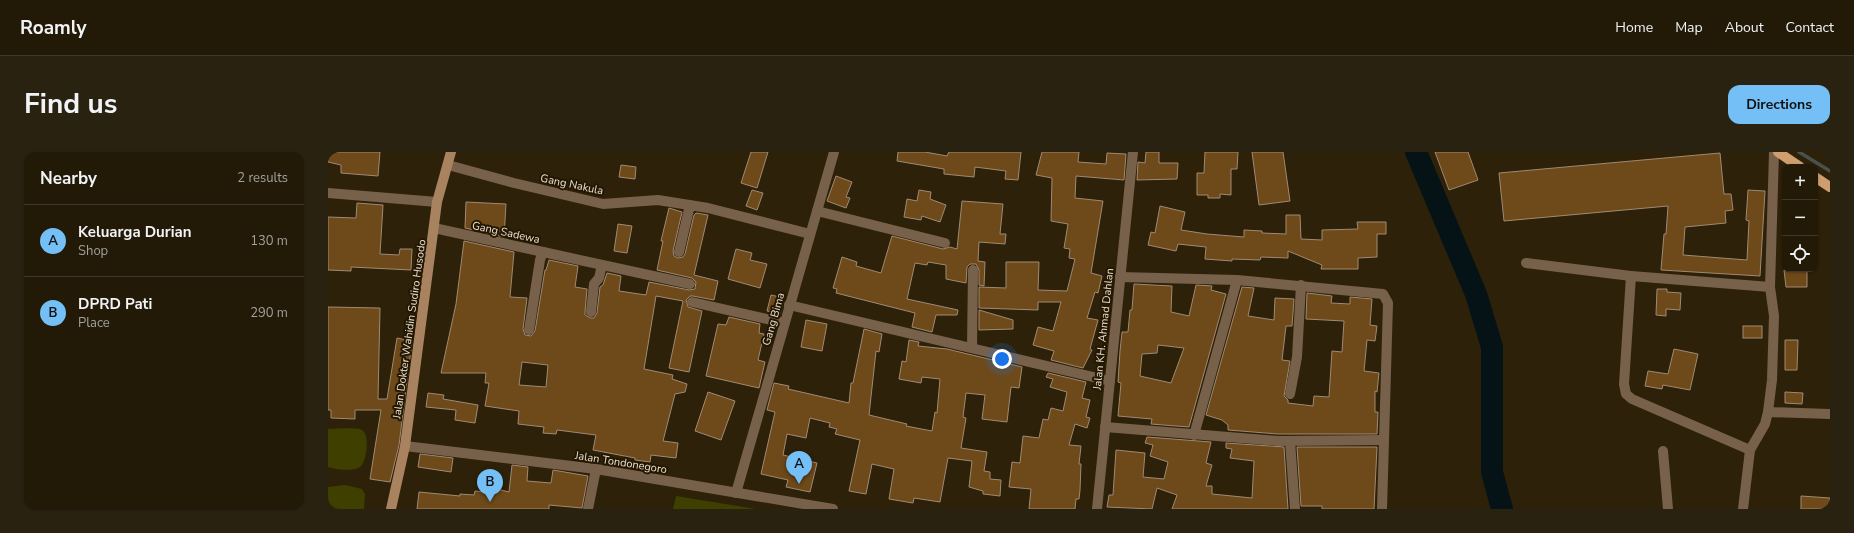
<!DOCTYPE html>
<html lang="en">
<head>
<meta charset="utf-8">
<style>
  body { margin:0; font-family:"Nunito Sans",sans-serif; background:#2a2211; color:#f1f3f6 }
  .controls { position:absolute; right:12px; top:12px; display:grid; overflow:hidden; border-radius:8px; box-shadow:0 1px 3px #0004 }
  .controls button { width:36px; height:36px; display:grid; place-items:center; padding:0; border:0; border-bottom:1px solid #3f3828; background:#221907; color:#f1f3f6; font:20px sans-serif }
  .you { position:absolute; left:674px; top:207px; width:14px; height:14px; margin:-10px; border:3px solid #fff; border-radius:50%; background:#1a73e8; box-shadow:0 0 0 6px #1a73e833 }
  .badge { display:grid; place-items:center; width:26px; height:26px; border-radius:50%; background:#74c0f6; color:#111; font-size:13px; font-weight:700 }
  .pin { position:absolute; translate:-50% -33px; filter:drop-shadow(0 1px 2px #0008) }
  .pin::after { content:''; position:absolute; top:21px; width:14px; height:12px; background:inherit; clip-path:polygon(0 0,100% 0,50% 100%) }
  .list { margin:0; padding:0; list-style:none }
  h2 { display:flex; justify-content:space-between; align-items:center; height:52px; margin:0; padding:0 16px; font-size:17px }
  h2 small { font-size:13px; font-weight:400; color:#a2a09b }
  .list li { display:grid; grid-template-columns:26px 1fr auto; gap:12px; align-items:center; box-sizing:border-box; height:72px; padding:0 16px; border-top:1px solid #3f3828 }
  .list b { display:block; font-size:15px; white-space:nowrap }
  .list p { margin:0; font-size:13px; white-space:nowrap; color:#a2a09b }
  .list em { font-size:13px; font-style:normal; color:#a2a09b }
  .icon { flex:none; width:22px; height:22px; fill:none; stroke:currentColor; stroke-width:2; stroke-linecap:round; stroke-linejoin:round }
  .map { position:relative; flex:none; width:1502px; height:357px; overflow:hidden; border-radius:12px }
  header { display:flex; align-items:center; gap:24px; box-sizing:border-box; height:56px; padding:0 20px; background:#221907; border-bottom:1px solid #3f3828 }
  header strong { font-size:19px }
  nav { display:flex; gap:22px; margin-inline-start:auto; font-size:14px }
  .intro { display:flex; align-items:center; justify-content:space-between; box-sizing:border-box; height:96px; padding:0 24px }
  h1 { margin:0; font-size:28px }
  .button { padding:10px 18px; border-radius:12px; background:#74c0f6; color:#111; font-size:14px; font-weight:700 }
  main { display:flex; gap:24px; padding:0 24px }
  aside { flex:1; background:#221907; border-radius:12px; box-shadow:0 1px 3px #0004 }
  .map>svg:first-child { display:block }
  .green { fill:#3f3f00 }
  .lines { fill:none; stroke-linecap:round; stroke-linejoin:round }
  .stream { stroke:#4a504e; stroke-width:3.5 }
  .river { stroke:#061316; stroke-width:22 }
  .building { fill:#6e491a; stroke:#a08a73; fill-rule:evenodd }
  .minor { stroke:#78614b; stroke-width:10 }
  .tertiary { stroke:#78614b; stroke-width:10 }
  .secondary { stroke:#a98360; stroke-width:10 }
  .primary { stroke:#cf9e6f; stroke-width:10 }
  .labels { text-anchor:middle; stroke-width:4; stroke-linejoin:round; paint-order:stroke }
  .street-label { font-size:11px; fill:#eae0d2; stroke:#241701 }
</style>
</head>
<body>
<header>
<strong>Roamly</strong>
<nav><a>Home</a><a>Map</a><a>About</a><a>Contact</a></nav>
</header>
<div class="intro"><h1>Find us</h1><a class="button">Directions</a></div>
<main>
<aside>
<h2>Nearby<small>2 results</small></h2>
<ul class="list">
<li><span class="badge">A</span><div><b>Keluarga Durian</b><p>Shop</p></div><em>130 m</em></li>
<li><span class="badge">B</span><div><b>DPRD Pati</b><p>Place</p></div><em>290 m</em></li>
</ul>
</aside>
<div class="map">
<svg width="1502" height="357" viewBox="0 0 1502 357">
  <rect width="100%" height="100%" fill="#2e2109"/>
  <g class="green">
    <path d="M 0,277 C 8,277 29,275 34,278 C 42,283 39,308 33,314 C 27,320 8,318 0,315 Z"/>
    <polygon points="17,333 34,337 37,342 36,357 0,357 0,335"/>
    <polygon points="348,344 428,357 345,357"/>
  </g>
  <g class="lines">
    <polyline class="stream" points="1471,0 1502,19"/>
    <polyline class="river" points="1088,0 1148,142 1164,195 1164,320 1174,357"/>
  </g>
  <g class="building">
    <polygon points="2,0 52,0 50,24 13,21 13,13 0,10"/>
    <polygon points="423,0 440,0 429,36 413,31"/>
    <polygon points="570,0 597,0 619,4 621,0 693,0 690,28 677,27 678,19 647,15 646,25 616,22 616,17 569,9"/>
    <polygon points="714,0 751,0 750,10 778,12 779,1 798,2 796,28 748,24 747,46 775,49 763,121 774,124 770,141 767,140 759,166 770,168 762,197 764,198 755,216 723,208 726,199 705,193 710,175 725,179 733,150 710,150 710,158 651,156 651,135 678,136 678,110 711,110 710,138 739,139 747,107 741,106 742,97 736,96 740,72 723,69 724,26 708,23"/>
    <polygon points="818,0 831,0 831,11 850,11 849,27 809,28 810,10 817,11"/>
    <polygon points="877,0 910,0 909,17 903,17 903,43 892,42 892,46 880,46 880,43 869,43 869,21 876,21"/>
    <polygon points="924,0 955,0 962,49 931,53"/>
    <polygon points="1107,0 1140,0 1150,28 1121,38"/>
    <polygon points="1392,1 1396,42 1403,42 1405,58 1397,59 1398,71 1357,75 1355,103 1419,108 1421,69 1418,68 1420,38 1437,39 1432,124 1333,118 1336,82 1338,82 1340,54 1176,69 1171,21"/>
    <polygon points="293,13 308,15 307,27 291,25"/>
    <polygon points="508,24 524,30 518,45 522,46 518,56 499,49"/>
    <polygon points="424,38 435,41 429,58 418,54"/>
    <polygon points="591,38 603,40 602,47 618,53 612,70 594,64 593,68 576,65 579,47 589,49"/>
    <polygon points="634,49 675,52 672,82 678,82 677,92 651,90 650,109 657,110 656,134 651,133 651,118 648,112 642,112 639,115 638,131 618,127 618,113 600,110 599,113 587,111 579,147 630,158 629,163 608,163 604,180 584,175 587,161 508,141 509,137 505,136 514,105 529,110 528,114 553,121 564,84 615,97 622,95 629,97"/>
    <polygon points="138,50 178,52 176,85 137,76"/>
    <polygon points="29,51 55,53 52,102 71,103 72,97 84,97 83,118 23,115 23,119 0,118 0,65 28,66"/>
    <polygon points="832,54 857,60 853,78 879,82 916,85 916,78 934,79 934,81 958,82 958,63 972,63 973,87 994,88 994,78 1030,77 1029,70 1058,70 1058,82 1049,82 1049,105 1030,106 1030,117 993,117 994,113 960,99 960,106 933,105 932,108 904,107 904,109 877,107 878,95 850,92 848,99 820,93 823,80 827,81"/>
    <path d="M 341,56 L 354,60 L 345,99 L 346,104 L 350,106 L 355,105 L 357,102 L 366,63 L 368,61 L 380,63 L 366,123 L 390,129 L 386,148 L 365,144 L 362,144 L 358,148 L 360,155 L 374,159 L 361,220 L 341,216 L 355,149 L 328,144 L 316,217 L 345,223 L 344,227 L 359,232 L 357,240 L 347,242 L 335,289 L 350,291 L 348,306 L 323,303 L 322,310 L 307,308 L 307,306 L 265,298 L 268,283 L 229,278 L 228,282 L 215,281 L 216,275 L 190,272 L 191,259 L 157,254 L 161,231 L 157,231 L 158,221 L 113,221 L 128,152 L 136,89 L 186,100 L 182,145 L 199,146 L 195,177 L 197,183 L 203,184 L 207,179 L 217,118 L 218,118 L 221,108 L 250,114 L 247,135 L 259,137 L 257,160 L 257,163 L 262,166 L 266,166 L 269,161 L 272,135 L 275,133 L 279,121 L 293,124 L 291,139 L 318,143 L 321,130 L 361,138 L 367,137 L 368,130 L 364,126 L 329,118 L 335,89 L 333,89 ZM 194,210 L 220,213 L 218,235 L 191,233 Z"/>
    <polygon points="290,72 304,74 299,101 286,99"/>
    <polygon points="408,97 424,101 422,108 439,112 432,136 400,127"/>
    <polygon points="1456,118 1479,118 1479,135 1458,135"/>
    <path d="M 806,132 L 844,134 L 843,160 L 861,164 L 868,133 L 884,134 L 883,138 L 898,142 L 861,275 L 823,272 L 824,267 L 790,264 L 793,231 L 790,230 L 792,199 L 794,180 L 800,180 L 802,158 L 804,158 ZM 830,193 L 856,196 L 843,231 L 812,224 L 814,202 L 829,201 Z"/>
    <polygon points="914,135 926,136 920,164 946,168 947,146 966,147 964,174 958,174 954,208 962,209 956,244 960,248 960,251 985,254 986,244 1001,245 1004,199 1014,200 1016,169 978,167 979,141 1004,144 1003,151 1022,152 1022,145 1044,147 1042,173 1049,174 1047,189 1039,188 1036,219 1051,221 1049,240 1047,239 1047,260 1050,260 1049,282 950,282 900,278 900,273 894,268 878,263"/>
    <polygon points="1329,137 1339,137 1339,140 1353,141 1352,158 1338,157 1338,164 1328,163"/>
    <polygon points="443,143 456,146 452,162 439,159"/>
    <polygon points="0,155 52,156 50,247 59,247 69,186 84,189 71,293 62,330 42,327 53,258 27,258 27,267 3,266 3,258 0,258"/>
    <polygon points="651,158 685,168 685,177 651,178"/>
    <polygon points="401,165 432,172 431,181 436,182 430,208 437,210 431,236 378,224 390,172 398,173"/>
    <polygon points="478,168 499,172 494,199 473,195"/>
    <rect x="1415" y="174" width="19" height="12"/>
    <polygon points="536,177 554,182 551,200 548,199 541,263 579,272 578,274 604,279 607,260 609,261 612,227 594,225 593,231 571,227 574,209 578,210 581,188 591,190 590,194 619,197 694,215 691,236 683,235 679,270 654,267 657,243 638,241 635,265 638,266 633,296 659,300 656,319 662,320 662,327 673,328 672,344 655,342 655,339 641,335 644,309 620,306 612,350 586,346 585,351 561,347 566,317 544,312 538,342 521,339 532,288 507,282 509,277 501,275 502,271 482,266 478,286 459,282 455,303 489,311 482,340 458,335 460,328 433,322 447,260 439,258 446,231 461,234 460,237 521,251 523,231 525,231"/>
    <polygon points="1457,188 1470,188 1469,218 1457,218"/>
    <polygon points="1346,197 1370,202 1362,238 1335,233 1334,237 1317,234 1320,219 1340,222"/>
    <polygon points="720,221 758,230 754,246 762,248 758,265 762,266 759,276 747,272 741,293 753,294 751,312 753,312 752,338 751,347 748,347 747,357 701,357 703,337 681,335 684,310 692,311 695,284 711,286 715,267 720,268 723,256 735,259 739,240 722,235 725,227 718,225"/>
    <polygon points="380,240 407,249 393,288 367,279"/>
    <polygon points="1457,240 1475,241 1474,252 1457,251"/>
    <polygon points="100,241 116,243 115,247 150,253 147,271 127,268 128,258 98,255"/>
    <polygon points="819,285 883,290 878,311 884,313 878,334 884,334 884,342 924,346 926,309 902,306 904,297 898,296 898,291 956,295 960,357 844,357 849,343 829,336 824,357 779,355 781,343 785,343 788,298 817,301 815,325 836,327 840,310 822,304 825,293 817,291"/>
    <polygon points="969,295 1049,295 1046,357 994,357 994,354 973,354"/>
    <polygon points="92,302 125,306 123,320 90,315"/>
    <polygon points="184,313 200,315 199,329 223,331 225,318 260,324 254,356 221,353 221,357 89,357 91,340 132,344 132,342 146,343 147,339 160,340 161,335 181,340"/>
    <polygon points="1473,344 1502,346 1502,357 1473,357"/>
  </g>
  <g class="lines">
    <g class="minor">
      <polyline points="120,13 186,31 275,52 330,48 380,56 482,82"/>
      <polyline points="489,59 617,91"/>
      <polyline points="106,76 215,100 212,108 201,178"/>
      <polyline points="215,100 362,132"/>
      <polyline points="351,100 362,53"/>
      <polyline points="1198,111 1303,124"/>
      <polyline points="792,125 909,128 1055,142 1060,151 1054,357"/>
      <polyline points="364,150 456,171"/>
      <polyline points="461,153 782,229"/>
      <polyline points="263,160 266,132 271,126 274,113"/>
      <polyline points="644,196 645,118"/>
      <polyline points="962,242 969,205 973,133"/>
      <polyline points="1440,260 1502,262"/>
      <polyline points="777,275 950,289 1056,288"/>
      <polyline points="866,283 909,128"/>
      <polyline points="962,289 967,357"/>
      <polyline points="1422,298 1304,247 1298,242 1296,232 1303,124 1442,135"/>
      <polyline points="1335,299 1340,357"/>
      <polyline points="408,341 506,0"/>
      <polyline points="260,357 268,317"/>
      <polyline points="1415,357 1422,298 1437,272 1440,260 1444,228 1446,164 1442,135 1446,0"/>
    </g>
    <g class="tertiary">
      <polyline points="0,41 109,50"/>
      <polyline points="77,294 268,317 505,357"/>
      <polyline points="769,357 805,0"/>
    </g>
    <polyline class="secondary" points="63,357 77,294 109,50 123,0"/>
    <g class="primary">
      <polyline points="1450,0 1472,15"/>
      <polyline points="1487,25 1502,35"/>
    </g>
  </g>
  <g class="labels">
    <g class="street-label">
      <text transform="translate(244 32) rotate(12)" y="4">Gang Nakula</text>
      <text transform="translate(178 80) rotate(12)" y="4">Gang Sadewa</text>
      <text transform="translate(445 167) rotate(-74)" y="4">Gang Bima</text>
      <text transform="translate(81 177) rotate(-82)" y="4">Jalan Dokter Wahidin Sudiro Husodo</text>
      <text transform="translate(775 177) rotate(-84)" y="4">Jalan KH. Ahmad Dahlan</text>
      <text transform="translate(293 310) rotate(9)" y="4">Jalan Tondonegoro</text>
    </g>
  </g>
</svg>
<div class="controls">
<button>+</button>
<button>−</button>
<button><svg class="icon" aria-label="locate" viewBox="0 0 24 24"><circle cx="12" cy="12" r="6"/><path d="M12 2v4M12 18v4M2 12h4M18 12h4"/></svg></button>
</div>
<div class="you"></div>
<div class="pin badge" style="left:471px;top:332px">A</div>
<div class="pin badge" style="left:162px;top:350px">B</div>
</div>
</main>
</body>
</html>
